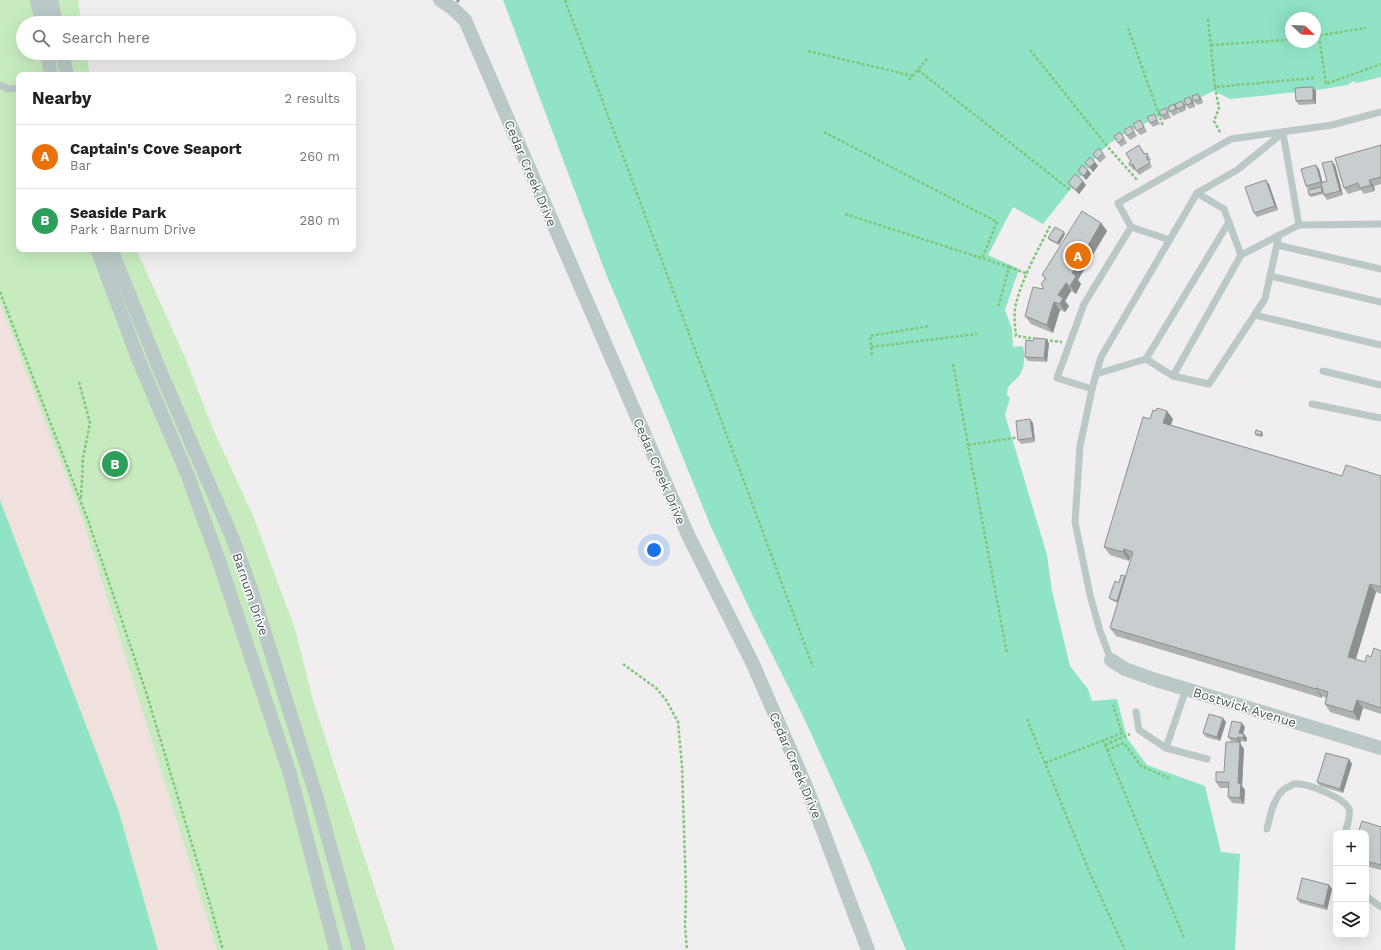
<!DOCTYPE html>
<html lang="en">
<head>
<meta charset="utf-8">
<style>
  body { margin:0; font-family:"Work Sans",sans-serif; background:#f2f2f2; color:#202124 }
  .controls { position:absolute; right:12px; bottom:12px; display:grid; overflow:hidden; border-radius:8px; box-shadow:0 4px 16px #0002 }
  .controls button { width:36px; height:36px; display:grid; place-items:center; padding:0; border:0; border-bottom:1px solid #e0e0e0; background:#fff; color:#202124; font:20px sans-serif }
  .compass { position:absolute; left:1285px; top:12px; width:36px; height:36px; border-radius:50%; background:#fff; box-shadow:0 4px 16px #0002; rotate:113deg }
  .you { position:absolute; left:654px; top:550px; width:14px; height:14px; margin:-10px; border:3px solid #fff; border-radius:50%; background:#1a73e8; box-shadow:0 0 0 6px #1a73e833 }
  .badge { display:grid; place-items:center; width:26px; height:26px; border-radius:50%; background:#b45309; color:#fff; font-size:13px; font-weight:700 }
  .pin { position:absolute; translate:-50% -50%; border:2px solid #fff; box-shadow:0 1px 4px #0006 }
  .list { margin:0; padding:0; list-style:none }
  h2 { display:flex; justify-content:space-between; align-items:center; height:52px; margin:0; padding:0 16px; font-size:17px }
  h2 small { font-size:13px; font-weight:400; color:#757577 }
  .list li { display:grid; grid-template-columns:26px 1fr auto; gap:12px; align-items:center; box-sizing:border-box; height:64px; padding:0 16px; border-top:1px solid #e0e0e0 }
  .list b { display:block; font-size:15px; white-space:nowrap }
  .list p { margin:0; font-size:13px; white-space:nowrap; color:#757577 }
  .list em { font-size:13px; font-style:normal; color:#757577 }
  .icon { flex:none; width:22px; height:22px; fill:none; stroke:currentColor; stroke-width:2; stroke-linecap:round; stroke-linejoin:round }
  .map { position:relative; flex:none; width:1381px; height:950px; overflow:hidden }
  .search { position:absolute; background:#fff; box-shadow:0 4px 16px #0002; left:16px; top:16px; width:340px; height:44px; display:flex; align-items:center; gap:10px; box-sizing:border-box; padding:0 14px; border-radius:22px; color:#757577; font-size:15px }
  .panel { position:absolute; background:#fff; box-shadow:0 4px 16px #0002; left:16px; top:72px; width:340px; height:180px; border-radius:8px }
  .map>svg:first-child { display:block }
  .green { fill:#c7ebbf }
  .sand { fill:#f0e1df }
  .water { fill:#90e4c5; fill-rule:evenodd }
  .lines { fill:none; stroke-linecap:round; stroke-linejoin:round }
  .path { stroke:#7fc67a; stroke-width:2.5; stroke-dasharray:3 2; stroke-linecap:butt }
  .service { stroke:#bac9c7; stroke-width:7 }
  .minor { stroke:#bac9c7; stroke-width:14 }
  .wall { fill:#acb1b2 }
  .shaded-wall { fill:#8c9091 }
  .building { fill:#c8cecf; stroke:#8c9091 }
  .labels { text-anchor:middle; stroke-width:3; stroke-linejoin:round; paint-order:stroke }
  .street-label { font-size:13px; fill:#475957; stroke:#fff }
</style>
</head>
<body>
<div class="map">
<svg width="1381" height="950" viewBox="0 0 1381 950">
  <rect width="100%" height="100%" fill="#f0eeef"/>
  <polygon class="green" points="0,0 78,0 81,23 23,23 23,53 86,53 90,75 19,75 19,249 136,249 184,355 213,429 254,518 295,629 314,704 395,950 158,950 118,809 0,500"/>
  <polygon class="sand" points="0,303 83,520 217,950 158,950 118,809 0,500"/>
  <g class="water">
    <path d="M 503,0 L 1381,0 L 1381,77 L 1357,83 L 1353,81 L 1348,85 L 1317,90 L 1230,99 L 1214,91 L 1131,130 L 1110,143 L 1100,152 L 1043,224 L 1013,207 L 988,255 L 1019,269 L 1005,310 L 1012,329 L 1013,347 L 1023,346 C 1025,356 1025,369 1018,377 C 1011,385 1007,384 1007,395 L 1010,398 L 1005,415 L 1047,555 L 1052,591 L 1070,666 L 1088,689 L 1092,701 L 1117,699 L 1127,738 L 1147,765 L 1205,786 L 1221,852 L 1240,854 L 1235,950 L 906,950 L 868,859 L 804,718 L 752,614 L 711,527 L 666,416 L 606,274 ZM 1291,18 L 1315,18 L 1315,42 L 1291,42 Z"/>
    <polygon points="0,500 118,809 158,950 0,950"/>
  </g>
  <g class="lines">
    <g class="path">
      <polyline points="565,0 813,667"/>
      <polyline points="1208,19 1215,87 1314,78"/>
      <polyline points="1128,28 1163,126"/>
      <polyline points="1315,36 1366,28"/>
      <polyline points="1319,36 1326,84 1381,64"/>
      <polyline points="1211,45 1287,40"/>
      <polyline points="1030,50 1107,146 1138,181"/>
      <polyline points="808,51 913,76"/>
      <polyline points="918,70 1070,190"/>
      <polyline points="909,80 928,58"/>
      <polyline points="1215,87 1219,108 1214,121 1221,134"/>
      <polyline points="824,132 997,222 982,259"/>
      <polyline points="845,214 1009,267 998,308"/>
      <polyline points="1009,267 1028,274"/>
      <polyline points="0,292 89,523 147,695 210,904 223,950"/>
      <path d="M 1036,339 L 1016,336 C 1015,327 1014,318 1015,308 C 1021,280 1037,252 1050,226"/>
      <polyline points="1045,340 1062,342"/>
      <polyline points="871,347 977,334"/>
      <polyline points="872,355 870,336 930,326"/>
      <polyline points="953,364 1007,654"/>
      <polyline points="79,382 90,423 83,458 81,499"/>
      <polyline points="968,445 1020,437"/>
      <polyline points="623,664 656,688 666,700 678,722 682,766 686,893 685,926 687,950"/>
      <polyline points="1027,719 1089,871 1125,950"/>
      <polyline points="1103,740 1184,938"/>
      <polyline points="1105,745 1130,734"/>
      <polyline points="1107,750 1124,743 1141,766 1169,778"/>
      <polyline points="1045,763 1122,733 1113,705"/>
    </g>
    <g class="service">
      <polyline points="0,85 8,89 19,88"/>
      <polyline points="1197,193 1224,209 1241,255 1299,225 1283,133"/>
      <polyline points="1229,222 1146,359 1173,376 1209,384 1265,299 1279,235"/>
      <polyline points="1299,225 1381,224"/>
      <polyline points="1131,227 1170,240"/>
      <polyline points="1277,245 1381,269"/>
      <polyline points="1270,276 1381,302"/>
      <polyline points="1255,315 1381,345"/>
      <polyline points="1323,371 1381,385"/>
      <polyline points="1096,374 1146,359"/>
      <polyline points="1173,376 1241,255"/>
      <polyline points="1092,389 1101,357 1197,193 1237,170 1284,132"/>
      <polyline points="1312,404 1381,418"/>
      <polyline points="1111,660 1100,631 1090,595 1075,522 1080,446 1092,389 1057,378 1084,304 1131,227 1118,203 1231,139 1332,125 1381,112"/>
      <polyline points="1136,712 1139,730 1166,748 1207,759"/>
      <polyline points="1166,748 1186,689"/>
      <path d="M 1267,829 C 1270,816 1274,795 1286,788 C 1288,787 1292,785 1294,784 C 1305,782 1345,798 1349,809 C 1351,816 1347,826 1345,833"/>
      <polyline points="1366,896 1381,907"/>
    </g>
    <g class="minor">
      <polyline points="37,0 42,23"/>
      <polyline points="51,0 56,23"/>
      <polyline points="440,0 452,8 465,20 689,537 753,664 806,786 868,950"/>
      <polyline points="47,53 51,75"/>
      <polyline points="62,53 67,75"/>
      <polyline points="97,249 139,361 188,476 220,564 290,774 336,950"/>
      <polyline points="111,249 158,366 232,537 250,586 316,795 359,950"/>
      <polyline points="1111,660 1125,669 1156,680 1381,748"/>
    </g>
  </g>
  <g class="wall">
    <polygon points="1313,87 1316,91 1316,104 1299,105 1296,101"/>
    <polygon points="1198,94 1201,98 1203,103 1197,105 1194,101"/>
    <polygon points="1190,97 1193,101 1195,107 1189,109 1186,105"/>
    <polygon points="1174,104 1177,109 1179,113 1173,116 1170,112"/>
    <polygon points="1185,105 1186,110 1180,113 1177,109"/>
    <polygon points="1168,112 1171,118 1164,120 1161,116"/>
    <polygon points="1154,114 1160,124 1153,127 1150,123"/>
    <polygon points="1143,124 1147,132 1140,135 1137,131"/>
    <polygon points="1131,126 1137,136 1130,140 1127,136"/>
    <polygon points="1120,132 1127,143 1121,147 1114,136"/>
    <polygon points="1381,145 1381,184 1374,186 1375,191 1364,194 1361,190 1348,194 1344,188"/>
    <polygon points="1142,149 1145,154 1147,153 1151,160 1149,161 1152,167 1139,175 1135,169 1133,170 1129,163 1131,162"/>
    <polygon points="1103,153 1106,157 1100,163 1093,154"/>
    <polygon points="1085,163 1098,166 1093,172 1088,167"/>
    <polygon points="1335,165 1343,195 1327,200 1323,194 1311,197 1309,195 1308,190 1306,186 1319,169 1322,182 1327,181"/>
    <polygon points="1088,170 1091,174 1086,180 1081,175 1078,171"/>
    <polygon points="1068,183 1086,185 1079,194 1071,187"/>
    <polygon points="1269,184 1278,210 1257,217 1254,213"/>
    <polygon points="1101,223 1107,231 1078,280 1081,284 1076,294 1071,291 1065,301 1069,306 1065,312 1060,310 1053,333 1031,324 1025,316 1043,289 1043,288 1041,284 1045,279 1042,275"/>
    <polygon points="1065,234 1059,245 1049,240 1048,238"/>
    <polygon points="1033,341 1049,343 1047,362 1028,361 1025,357"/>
    <polygon points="1150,419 1173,419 1171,425 1342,476 1381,476 1381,594 1376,592 1356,659 1365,662 1371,657 1381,651 1381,714 1363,708 1359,721 1330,712 1325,704 1326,698 1322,696 1322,698 1116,636 1110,628 1118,603 1111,600 1109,598 1119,583 1125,576 1126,577 1132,558 1130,557 1129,561 1110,555 1104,547"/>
    <polygon points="1033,423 1035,442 1021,444 1018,440"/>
    <polygon points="1255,434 1263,434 1262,437 1257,436"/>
    <polygon points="1226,722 1220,741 1206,737 1203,733"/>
    <polygon points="1245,727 1243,734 1244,734 1247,738 1246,742 1241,741 1240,743 1244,749 1242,786 1245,790 1244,804 1232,803 1228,797 1229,788 1220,788 1216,782 1224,772 1235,742 1231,741 1228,737"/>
    <polygon points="1349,759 1352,764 1343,793 1320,786 1317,782"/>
    <polygon points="1381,827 1381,870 1366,866 1366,833"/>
    <polygon points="1329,885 1332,889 1327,910 1300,903 1297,899"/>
  </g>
  <g class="shaded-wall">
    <polygon points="457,0 460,0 458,3 456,1"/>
    <polygon points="1313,87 1316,91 1316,104 1313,100"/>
    <polygon points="1198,94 1201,98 1203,103 1200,99"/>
    <polygon points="1190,97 1193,101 1195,107 1192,103"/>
    <polygon points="1182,101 1185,105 1186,110 1184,106"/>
    <polygon points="1332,161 1335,165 1343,195 1340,191"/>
    <polygon points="1095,162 1098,166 1093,172 1090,167"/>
    <polygon points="1316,165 1319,169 1324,187 1321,182"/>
    <polygon points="1088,170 1091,174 1086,180 1084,176"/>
    <polygon points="1266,180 1269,184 1278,210 1275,206"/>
    <polygon points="1369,180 1374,186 1375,191 1371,185"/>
    <polygon points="1083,181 1086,185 1079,194 1076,190"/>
    <polygon points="1101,223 1107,231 1078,280 1081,284 1076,294 1070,286 1072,273"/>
    <polygon points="1064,232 1065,234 1059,245 1057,243"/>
    <polygon points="1066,283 1071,291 1065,301 1069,306 1065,312 1060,304 1058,295"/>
    <polygon points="1054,302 1060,310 1053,333 1047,325"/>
    <polygon points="1046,339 1049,343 1047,362 1044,358"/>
    <polygon points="1167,411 1173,419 1169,431 1163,423"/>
    <polygon points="1030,419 1033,423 1035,442 1033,438"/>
    <polygon points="1262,432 1263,434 1262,437 1261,435"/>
    <polygon points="1124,549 1130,557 1129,561 1123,552"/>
    <polygon points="1125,576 1126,578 1119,603 1117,601"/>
    <polygon points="1370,584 1376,592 1354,665 1348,657"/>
    <polygon points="1316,688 1322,696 1322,698 1316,689"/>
    <polygon points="1357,700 1363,708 1359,721 1353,712"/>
    <polygon points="1223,718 1226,722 1220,741 1217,737"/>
    <polygon points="1242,723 1245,727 1242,737 1239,733"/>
    <polygon points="1244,734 1247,738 1246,742 1243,738"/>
    <polygon points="1238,737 1241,741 1240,743 1244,749 1242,786 1245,790 1244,804 1240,798 1238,783 1240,743 1237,739"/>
    <polygon points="1349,759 1352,764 1343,793 1340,789"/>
    <polygon points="1329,885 1332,889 1327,910 1324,906"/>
  </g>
  <g class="building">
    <polygon points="1313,87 1313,100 1296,101 1295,88"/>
    <polygon points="1198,94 1200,99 1194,101 1192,96"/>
    <polygon points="1190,97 1192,103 1186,105 1184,99"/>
    <polygon points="1182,101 1184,106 1177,109 1175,104"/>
    <polygon points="1174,104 1176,109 1170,112 1168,107"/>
    <polygon points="1166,108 1168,113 1161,116 1159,111"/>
    <polygon points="1154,114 1157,120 1150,123 1147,117"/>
    <polygon points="1140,120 1144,127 1137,131 1133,124"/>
    <polygon points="1131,126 1134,132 1127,136 1124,130"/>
    <polygon points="1120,132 1124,138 1118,143 1114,136"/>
    <polygon points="1139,145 1144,154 1147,153 1148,155 1146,157 1150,163 1136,171 1133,164 1130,166 1129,163 1131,162 1126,153"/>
    <polygon points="1381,145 1381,177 1369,180 1371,185 1360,188 1358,183 1344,188 1335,158"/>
    <polygon points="1099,148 1103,153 1097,159 1093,154"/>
    <polygon points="1090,157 1095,162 1090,167 1085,163"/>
    <polygon points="1332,161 1340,191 1324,195 1321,183 1327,181 1322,163"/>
    <polygon points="1082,165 1088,170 1084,176 1078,171"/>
    <polygon points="1316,165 1321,182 1306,186 1301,169"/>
    <polygon points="1075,174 1083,181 1076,190 1068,183"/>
    <polygon points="1266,180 1275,206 1254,213 1245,187"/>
    <polygon points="1321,187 1322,192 1309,195 1308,190"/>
    <polygon points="1082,211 1101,223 1072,273 1076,276 1070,286 1066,283 1058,295 1063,298 1060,304 1054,302 1047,325 1025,316 1033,287 1043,289 1043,286 1041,284 1046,278 1042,275"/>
    <polygon points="1055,227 1064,232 1057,243 1048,238"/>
    <polygon points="1034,338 1046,339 1044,358 1025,357 1026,340 1033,341"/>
    <polygon points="1157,408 1167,411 1163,423 1342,476 1346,465 1381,476 1381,587 1370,584 1348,657 1365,662 1367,655 1371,657 1374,648 1381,651 1381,708 1357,700 1353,712 1325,704 1328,692 1316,688 1316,689 1110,628 1133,552 1124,549 1123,552 1104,547 1143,417 1150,419 1153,410 1156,411"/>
    <polygon points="1030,419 1033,438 1018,440 1016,421"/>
    <polygon points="1256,430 1262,432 1261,435 1255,434"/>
    <polygon points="1121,575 1125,576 1117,601 1109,598 1115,581 1119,583"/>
    <polygon points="1209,714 1223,718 1217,737 1203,733"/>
    <polygon points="1232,721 1242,723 1239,733 1244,734 1243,738 1238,737 1237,739 1228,737"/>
    <polygon points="1226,742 1240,742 1238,783 1241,784 1240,798 1228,797 1229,782 1216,782 1216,772 1224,772"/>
    <polygon points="1326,753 1349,759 1340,789 1317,782"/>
    <polygon points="1362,821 1381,827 1381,865 1366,861 1366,833 1358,833"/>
    <polygon points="1302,878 1329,885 1324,906 1297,899"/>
  </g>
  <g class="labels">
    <g class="street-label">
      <text transform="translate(531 173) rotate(67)" y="5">Cedar Creek Drive</text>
      <text transform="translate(660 471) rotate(67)" y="5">Cedar Creek Drive</text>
      <text transform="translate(251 594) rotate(71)" y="5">Barnum Drive</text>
      <text transform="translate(1245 707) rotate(17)" y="5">Bostwick Avenue</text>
      <text transform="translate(796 765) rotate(67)" y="5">Cedar Creek Drive</text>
    </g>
  </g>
</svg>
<div class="controls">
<button>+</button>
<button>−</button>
<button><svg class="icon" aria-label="layers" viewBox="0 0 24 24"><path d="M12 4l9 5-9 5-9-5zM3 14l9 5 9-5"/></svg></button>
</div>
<svg class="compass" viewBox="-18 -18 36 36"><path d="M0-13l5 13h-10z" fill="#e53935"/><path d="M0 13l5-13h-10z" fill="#757577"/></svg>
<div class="you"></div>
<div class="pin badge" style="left:1078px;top:256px;background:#e8710a">A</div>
<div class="pin badge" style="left:115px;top:464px;background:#2e9e5b">B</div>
<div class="search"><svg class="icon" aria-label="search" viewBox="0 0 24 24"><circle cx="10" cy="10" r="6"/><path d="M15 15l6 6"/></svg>Search here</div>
<section class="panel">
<h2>Nearby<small>2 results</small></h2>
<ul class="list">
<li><span class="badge" style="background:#e8710a">A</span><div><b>Captain's Cove Seaport</b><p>Bar</p></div><em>260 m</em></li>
<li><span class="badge" style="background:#2e9e5b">B</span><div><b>Seaside Park</b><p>Park · Barnum Drive</p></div><em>280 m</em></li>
</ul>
</section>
</div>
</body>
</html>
